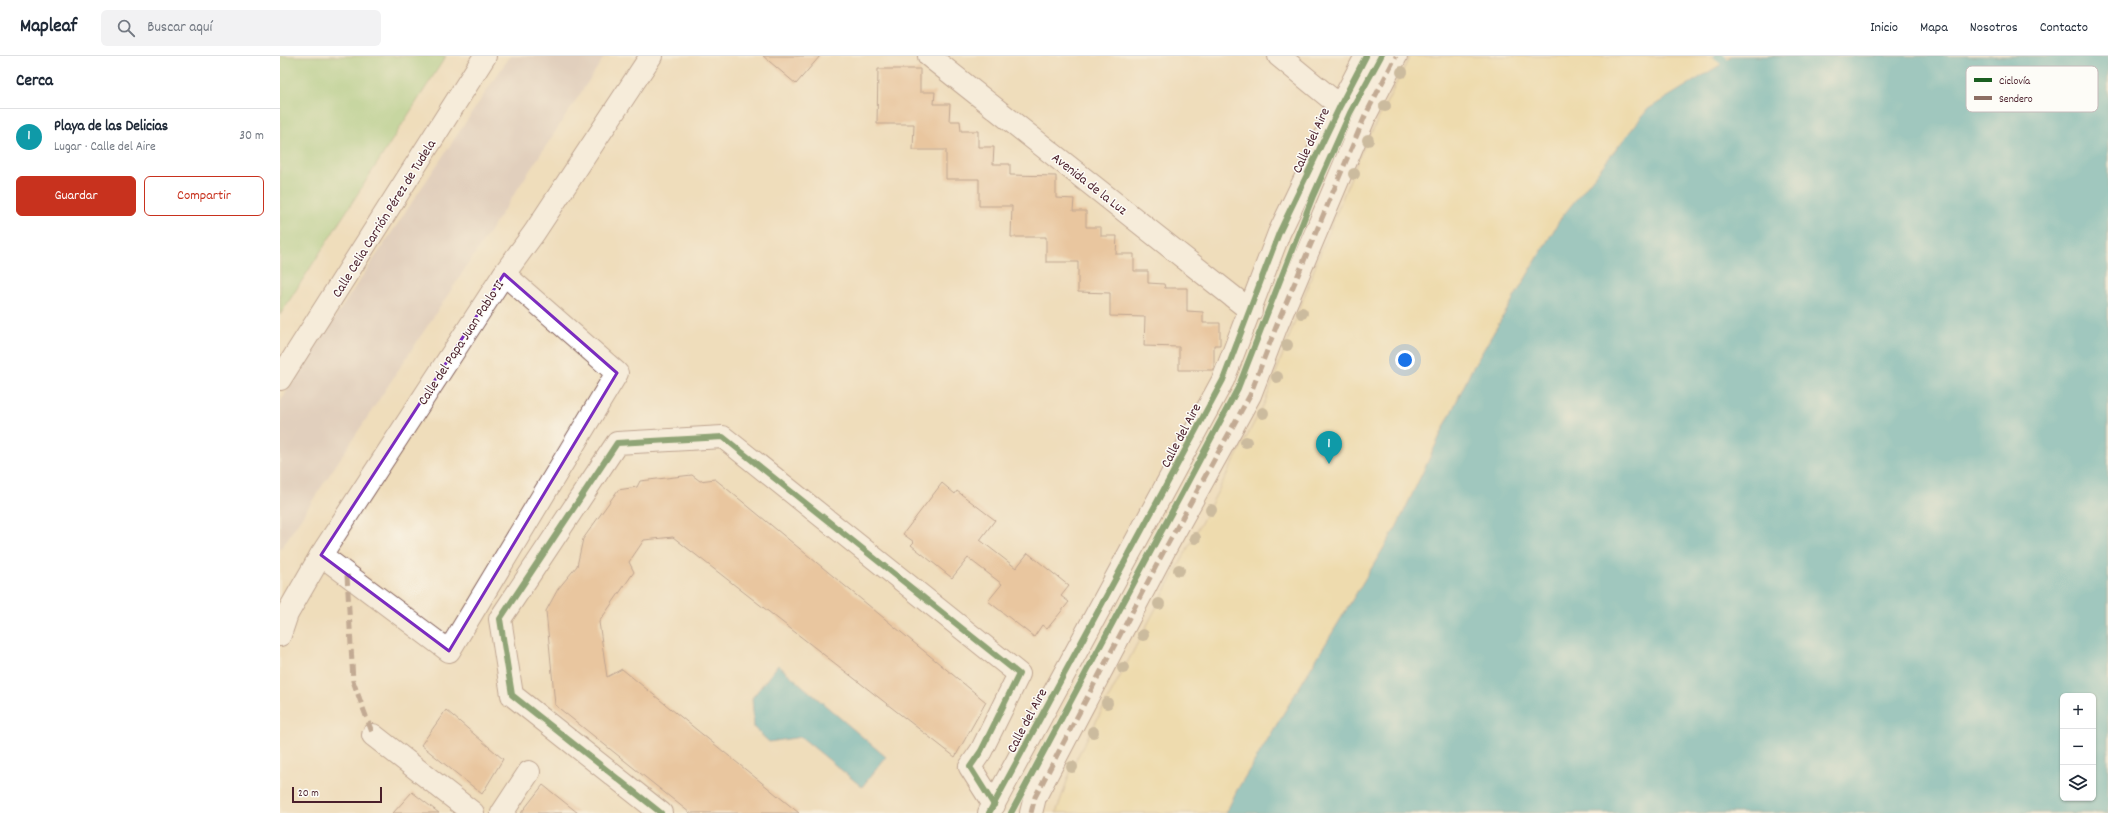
<!DOCTYPE html>
<html lang="es">
<head>
<meta charset="utf-8">
<style>
  body { margin:0; font-family:Dekko,sans-serif; background:#f2f2f3; color:#1f2937 }
  .controls { position:absolute; right:12px; bottom:12px; display:grid; overflow:hidden; border-radius:6px; box-shadow:0 1px 3px #0004 }
  .controls button { width:36px; height:36px; display:grid; place-items:center; padding:0; border:0; border-bottom:1px solid #e0e1e3; background:#fff; color:#1f2937; font:20px sans-serif }
  .scale { position:absolute; left:12px; bottom:10px; width:90px; box-sizing:border-box; padding-left:4px; border:2px solid #4a1f2b; border-top:0; font-size:11px; line-height:14px; white-space:nowrap; color:#4a1f2b; -webkit-text-stroke:3px #fdfcf7; paint-order:stroke }
  .you { position:absolute; left:1125px; top:304px; width:14px; height:14px; margin:-10px; border:3px solid #fff; border-radius:50%; background:#1a73e8; box-shadow:0 0 0 6px #1a73e833 }
  .badge { display:grid; place-items:center; width:26px; height:26px; border-radius:50%; background:#c8321e; color:#fff; font-size:13px; font-weight:700 }
  .pin { position:absolute; translate:-50% -33px; filter:drop-shadow(0 1px 2px #0008) }
  .pin::after { content:''; position:absolute; top:21px; width:14px; height:12px; background:inherit; clip-path:polygon(0 0,100% 0,50% 100%) }
  .list { margin:0; padding:0; list-style:none }
  h2 { display:flex; justify-content:space-between; align-items:center; height:52px; margin:0; padding:0 16px; font-size:17px }
  h2 small { font-size:13px; font-weight:400; color:#747a83 }
  .list li { display:grid; grid-template-columns:26px 1fr auto; gap:12px; align-items:center; box-sizing:border-box; height:56px; padding:0 16px; border-top:1px solid #e0e1e3 }
  .list b { display:block; font-size:15px; white-space:nowrap }
  .list p { margin:0; font-size:13px; white-space:nowrap; color:#747a83 }
  .list em { font-size:13px; font-style:normal; color:#747a83 }
  .actions { display:flex; gap:8px; padding:12px 16px }
  .actions a { flex:1; padding:9px 0; border:1px solid #c8321e; border-radius:6px; text-align:center; font-size:14px; color:#c8321e }
  .actions .main { background:#c8321e; color:#fff }
  .icon { flex:none; width:22px; height:22px; fill:none; stroke:currentColor; stroke-width:2; stroke-linecap:round; stroke-linejoin:round }
  .map { position:relative; flex:none; width:1828px; height:757px; overflow:hidden }
  header { display:flex; align-items:center; gap:24px; box-sizing:border-box; height:56px; padding:0 20px; background:#fff; border-bottom:1px solid #e0e1e3 }
  header strong { font-size:19px }
  nav { display:flex; gap:22px; margin-inline-start:auto; font-size:14px }
  .search { width:280px; height:36px; background:#f2f2f3; display:flex; align-items:center; gap:10px; box-sizing:border-box; padding:0 14px; border-radius:6px; color:#747a83; font-size:15px }
  main { display:flex }
  aside { flex:1; background:#fff }
  .map>svg:first-child { display:block }
  .industrial { fill:#d1bfbe }
  .green { fill:#97ce80; stroke:#707656 }
  .sand { fill:#eeda9e; stroke:#9c7c64 }
  .water { fill:#42aec0; stroke:#466676; fill-rule:evenodd }
  .lines { fill:none; stroke-linecap:round; stroke-linejoin:round }
  .stream { stroke:#42aec0; stroke-width:9 }
  .building { fill:#e2aa7b }
  .street-casing { stroke:#84625d; stroke-width:24 }
  .street { stroke:#fff; stroke-width:22 }
  .quiet { stroke:#8d6e63; stroke-width:5; stroke-dasharray:10 5; stroke-linecap:butt }
  .cycleway-casing { stroke:#fdfcf7; stroke-width:8 }
  .cycleway { stroke:#1b5e20; stroke-width:6 }
  .tree { fill:#a1927a }
  .marked { fill:none; stroke:#7b2cbf; stroke-width:3; stroke-linejoin:round }
  .labels { text-anchor:middle; stroke-width:3; stroke-linejoin:round; paint-order:stroke }
  .street-label { font-size:14px; fill:#4a1f2b; stroke:#fdfcf7 }
  .key { fill:#fdfcf7; stroke:#c7baba; stroke-width:1 }
  .key-label { font-size:11px; fill:#4a1f2b }
</style>
</head>
<body>
<header>
<strong>Mapleaf</strong>
<div class="search"><svg class="icon" aria-label="search" viewBox="0 0 24 24"><circle cx="10" cy="10" r="6"/><path d="M15 15l6 6"/></svg>Buscar aquí</div>
<nav><a>Inicio</a><a>Mapa</a><a>Nosotros</a><a>Contacto</a></nav>
</header>
<main>
<aside>
<h2>Cerca<small></small></h2>
<ul class="list">
<li><span class="badge" style="background:#0f9aa8">1</span><div><b>Playa de las Delicias</b><p>Lugar · Calle del Aire</p></div><em>30 m</em></li>
</ul>
<div class="actions"><a class="main">Guardar</a><a>Compartir</a></div>
</aside>
<div class="map">
<svg width="1828" height="757" viewBox="0 0 1828 757">
  <rect width="100%" height="100%" fill="#fdfcf7"/>
  <filter id="ink" filterUnits="userSpaceOnUse"><feTurbulence type="fractalNoise" baseFrequency=".025" numOctaves="2"/><feDisplacementMap in="SourceGraphic" scale="8" xChannelSelector="R" yChannelSelector="G"/><feConvolveMatrix kernelMatrix="1 2 1 2 8 2 1 2 1" color-interpolation-filters="sRGB"/></filter>
  <filter id="wash" filterUnits="userSpaceOnUse"><feTurbulence type="fractalNoise" baseFrequency=".012" numOctaves="4" result="noise"/><feDisplacementMap in="SourceGraphic" scale="16" xChannelSelector="R" yChannelSelector="G"/><feGaussianBlur stdDeviation="0.9" result="paint"/><feColorMatrix in="noise" values="0 0 0 0 0 0 0 0 0 0 0 0 0 0 0 0 0 1.4 0 .05"/><feComposite in="paint" operator="in"/></filter>
  <g filter="url(#wash)">
    <rect width="100%" height="100%" fill="#efddbb"/>
    <polygon class="industrial" points="230,0 325,0 0,494 0,346 31,297"/>
    <polygon class="green" points="0,0 166,0 0,259"/>
    <polygon class="sand" points="1130,0 1451,0 1281,162 1191,315 1117,470 957,734 946,757 776,757 792,711 985,346 1039,200 1079,101"/>
    <g class="water">
      <path d="M 1451,0 L 1828,0 L 1828,757 L 946,757 L 957,734 L 1117,470 L 1191,315 L 1281,162 L 1368,53 L 1445,6 ZM 1783,640 L 1813,640 L 1813,742 L 1783,742 Z"/>
      <polygon points="498,609 606,701 582,731 521,681 489,686 474,672 472,642"/>
    </g>
    <g class="lines">
      <polyline class="stream" points="1438,0 1445,6"/>
    </g>
    <g id="blocks">
      <g class="building">
        <polygon points="483,0 540,0 516,28"/>
        <polygon points="598,13 640,13 640,36 655,36 654,48 670,48 669,65 680,65 681,75 698,75 698,91 714,91 713,108 730,108 730,119 776,120 776,142 794,143 793,155 806,155 806,171 821,171 821,180 837,180 836,198 854,198 854,215 868,215 868,227 884,228 885,232 907,232 907,255 923,256 923,267 940,267 940,289 934,289 934,314 899,314 899,291 864,290 865,261 830,260 830,237 798,236 798,206 766,206 766,181 731,181 732,150 699,150 699,123 666,123 666,94 633,94 634,68 597,68"/>
        <polygon points="412,419 420,425 435,423 706,646 675,701 393,481 364,484 349,506 354,516 319,566 327,621 342,613 519,757 410,757 275,649 266,555 278,533 297,510 303,483 338,434 357,431 360,425"/>
        <polygon points="662,427 675,438 677,435 715,464 700,484 736,512 748,497 789,530 781,540 789,546 767,573 762,569 754,581 708,545 722,528 688,502 672,522 631,489 634,486 623,478"/>
        <polygon points="166,654 223,703 202,738 141,689"/>
        <polygon points="263,729 298,757 241,757"/>
        <polygon points="132,736 159,757 113,757"/>
      </g>
    </g>
  </g>
  <g filter="url(#ink)">
    <use href="#blocks" fill-opacity="0" stroke="#84625d" stroke-width="1"/>
    <g class="lines">
      <defs>
        <g id="street">
          <polyline points="649,0 971,255"/>
          <polyline points="999,0 1060,50"/>
          <polyline points="0,323 205,0"/>
          <polyline points="41,499 169,595 337,317 224,218"/>
          <polyline points="0,579 7,558 41,499 224,218 254,177 371,0"/>
          <polyline points="93,679 193,757"/>
          <polyline points="222,757 249,716"/>
          <polyline points="381,757 232,639 220,563 337,387 443,381 739,618 701,695 690,711 714,749"/>
          <polyline points="709,757 943,324 999,177 1060,50 1086,0"/>
          <polyline points="751,757 755,741 885,493 970,339 996,271 1085,60 1116,0"/>
        </g>
      </defs>
      <use href="#street" class="street-casing"/>
      <use href="#street" class="street"/>
      <g class="quiet">
        <polyline points="67,519 73,625 93,679"/>
        <polyline points="751,757 755,741 885,493 970,339 996,271 1085,60 1116,0"/>
      </g>
      <defs>
        <g id="cycleway">
          <polyline points="381,757 232,639 220,563 337,387 443,381 739,618 701,695 690,711 714,749"/>
          <polyline points="709,757 943,324 999,177 1060,50 1086,0"/>
          <polyline points="731,757 958,332 1033,140 1070,57 1101,0"/>
        </g>
      </defs>
      <use href="#cycleway" class="cycleway-casing"/>
      <use href="#cycleway" class="cycleway"/>
    </g>
    <g class="tree">
      <circle cx="1122" cy="16" r="6"/>
      <circle cx="1105" cy="50" r="6"/>
      <circle cx="1088" cy="84" r="6"/>
      <circle cx="1074" cy="118" r="6"/>
      <circle cx="1022" cy="257" r="6"/>
      <circle cx="1007" cy="289" r="6"/>
      <circle cx="997" cy="321" r="6"/>
      <circle cx="983" cy="357" r="6"/>
      <circle cx="966" cy="386" r="6"/>
      <circle cx="931" cy="454" r="6"/>
      <circle cx="915" cy="482" r="6"/>
      <circle cx="899" cy="514" r="6"/>
      <circle cx="879" cy="548" r="6"/>
      <circle cx="863" cy="579" r="6"/>
      <circle cx="843" cy="612" r="6"/>
      <circle cx="827" cy="647" r="6"/>
      <circle cx="813" cy="676" r="6"/>
      <circle cx="792" cy="711" r="6"/>
    </g>
  </g>
  <path d="M0 0H1828V757H0ZM 224,218 L 337,317 L 169,595 L 41,499 Z" fill="#efddbb" fill-opacity=".55" fill-rule="evenodd"/>
  <path class="marked" d="M 224,218 L 337,317 L 169,595 L 41,499 Z"/>
  <g class="labels">
    <g class="street-label">
      <text transform="translate(1030 84) rotate(-65)" y="5">Calle del Aire</text>
      <text transform="translate(810 127) rotate(38)" y="5">Avenida de la Luz</text>
      <text transform="translate(103 162) rotate(-58)" y="5">Calle Celia Carrión Pérez de Tudela</text>
      <text transform="translate(180 286) rotate(-57)" y="5">Calle del Papa Juan Pablo II</text>
      <text transform="translate(900 379) rotate(-62)" y="5">Calle del Aire</text>
      <text transform="translate(746 664) rotate(-62)" y="5">Calle del Aire</text>
    </g>
  </g>
  <rect x="1686" y="10" width="132" height="46" rx="6" class="key"/>
  <rect x="1694" y="22" width="18" height="4" fill="#1b5e20"/>
  <rect x="1694" y="40" width="18" height="4" fill="#8d6e63"/>
  <g class="key-label">
    <text x="1719" y="28">Ciclovía</text>
    <text x="1719" y="46">Sendero</text>
  </g>
</svg>
<div class="controls">
<button>+</button>
<button>−</button>
<button><svg class="icon" aria-label="layers" viewBox="0 0 24 24"><path d="M12 4l9 5-9 5-9-5zM3 14l9 5 9-5"/></svg></button>
</div>
<div class="scale">20 m</div>
<div class="you"></div>
<div class="pin badge" style="left:1049px;top:408px;background:#0f9aa8">1</div>
</div>
</main>
</body>
</html>
